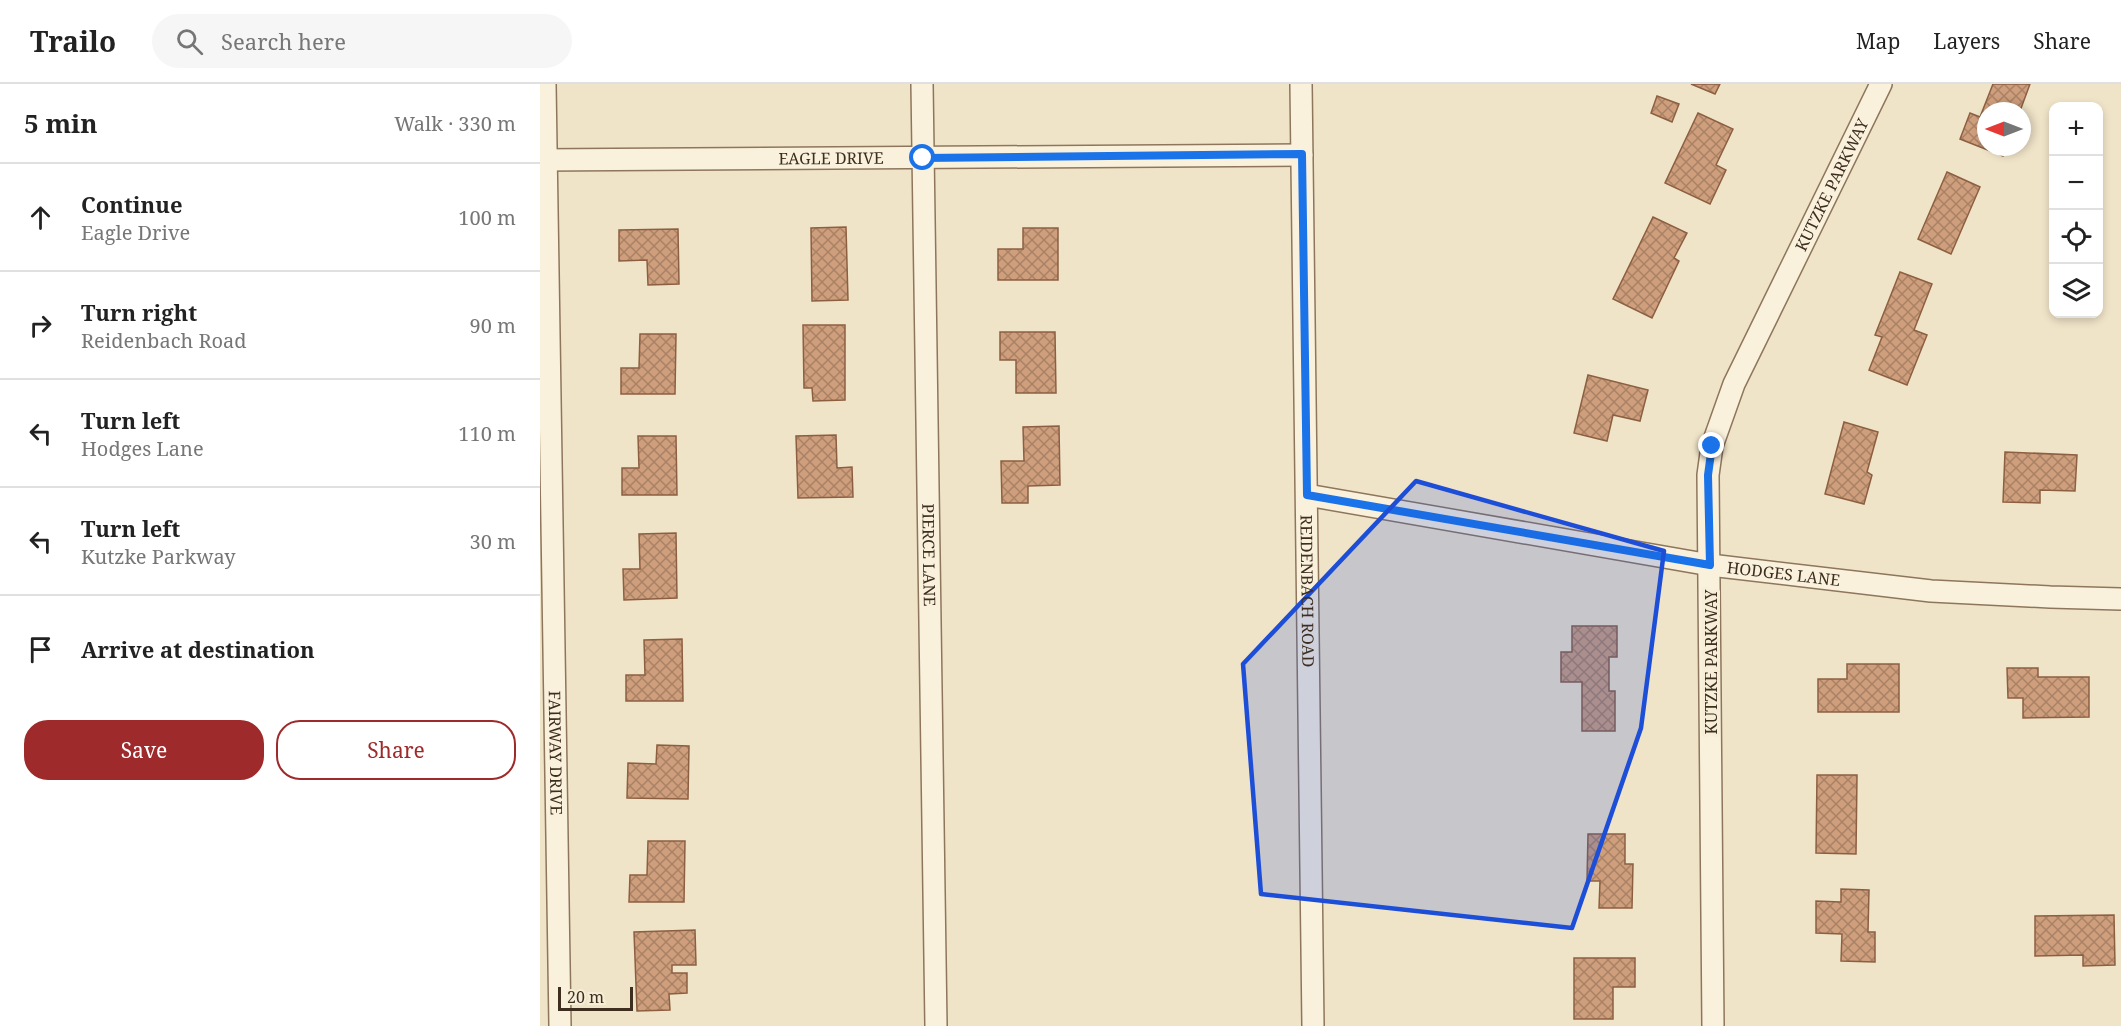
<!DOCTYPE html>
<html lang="en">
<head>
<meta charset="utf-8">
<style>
  body { margin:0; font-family:"Noto Serif",serif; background:#f6f6f6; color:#222 }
  .controls { position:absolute; right:18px; top:18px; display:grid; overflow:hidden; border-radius:12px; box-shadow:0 3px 9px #0003 }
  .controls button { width:54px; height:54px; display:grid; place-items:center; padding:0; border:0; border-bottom:2px solid #e0e0e0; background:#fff; color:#222; font:30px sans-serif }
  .compass { position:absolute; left:1437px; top:18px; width:54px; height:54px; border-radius:50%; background:#fff; box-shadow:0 3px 9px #0003; rotate:270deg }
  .scale { position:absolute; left:18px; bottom:15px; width:75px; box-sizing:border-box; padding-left:6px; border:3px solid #3d2e20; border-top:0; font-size:16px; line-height:21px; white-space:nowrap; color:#3d2e20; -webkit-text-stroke:4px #f7eed8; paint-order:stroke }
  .stop { position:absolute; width:18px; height:18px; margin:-14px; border:4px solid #1a73e8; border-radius:50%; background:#fff }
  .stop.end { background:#1a73e8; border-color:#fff; box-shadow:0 2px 6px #0008 }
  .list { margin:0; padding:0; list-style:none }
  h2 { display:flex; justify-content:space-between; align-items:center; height:78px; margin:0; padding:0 24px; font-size:26px }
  h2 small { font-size:20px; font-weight:400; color:#767676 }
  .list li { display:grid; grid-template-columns:39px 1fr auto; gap:18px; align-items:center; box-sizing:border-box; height:108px; padding:0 24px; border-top:2px solid #e0e0e0 }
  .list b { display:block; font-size:22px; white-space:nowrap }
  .list p { margin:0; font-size:20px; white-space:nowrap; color:#767676 }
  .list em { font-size:20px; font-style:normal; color:#767676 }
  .actions { display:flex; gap:12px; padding:18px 24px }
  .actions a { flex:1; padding:14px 0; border:2px solid #9e2a2b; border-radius:24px; text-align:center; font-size:21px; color:#9e2a2b }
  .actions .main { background:#9e2a2b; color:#fff }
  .icon { flex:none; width:33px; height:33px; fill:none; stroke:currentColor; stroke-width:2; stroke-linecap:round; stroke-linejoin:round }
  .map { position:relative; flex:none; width:1581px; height:942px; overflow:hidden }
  header { display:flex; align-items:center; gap:36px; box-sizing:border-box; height:84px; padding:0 30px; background:#fff; border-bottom:2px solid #e0e0e0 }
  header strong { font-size:28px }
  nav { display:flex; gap:33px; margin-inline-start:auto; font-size:21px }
  .search { width:420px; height:54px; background:#f6f6f6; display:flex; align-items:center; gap:15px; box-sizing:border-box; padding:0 21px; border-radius:33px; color:#767676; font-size:22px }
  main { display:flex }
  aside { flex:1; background:#fff }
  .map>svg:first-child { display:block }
  .building { fill:url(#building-cross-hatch); stroke:#8d5f41; stroke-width:1.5 }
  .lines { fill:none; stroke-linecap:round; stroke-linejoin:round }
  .minor-casing { stroke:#8d765c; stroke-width:24 }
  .minor { stroke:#faf1dc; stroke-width:21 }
  .route { stroke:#1a73e8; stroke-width:8 }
  .marked { fill:#1d4ed8; fill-opacity:0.2; stroke:#1d4ed8; stroke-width:4.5; stroke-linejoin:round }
  .labels { text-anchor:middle; stroke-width:6; stroke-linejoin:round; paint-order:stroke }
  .street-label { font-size:16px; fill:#3d2e20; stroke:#f7eed8 }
</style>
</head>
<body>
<header>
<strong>Trailo</strong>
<div class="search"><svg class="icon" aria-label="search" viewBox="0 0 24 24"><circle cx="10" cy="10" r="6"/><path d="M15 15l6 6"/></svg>Search here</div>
<nav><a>Map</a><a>Layers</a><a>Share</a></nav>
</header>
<main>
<aside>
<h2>5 min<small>Walk · 330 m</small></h2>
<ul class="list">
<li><svg class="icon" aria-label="ahead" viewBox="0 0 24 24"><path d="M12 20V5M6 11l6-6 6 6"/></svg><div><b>Continue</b><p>Eagle Drive</p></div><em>100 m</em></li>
<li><svg class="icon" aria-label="right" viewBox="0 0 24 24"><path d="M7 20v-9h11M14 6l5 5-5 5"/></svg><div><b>Turn right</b><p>Reidenbach Road</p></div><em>90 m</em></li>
<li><svg class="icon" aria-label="left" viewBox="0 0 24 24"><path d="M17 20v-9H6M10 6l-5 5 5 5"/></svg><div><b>Turn left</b><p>Hodges Lane</p></div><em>110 m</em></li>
<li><svg class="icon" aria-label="left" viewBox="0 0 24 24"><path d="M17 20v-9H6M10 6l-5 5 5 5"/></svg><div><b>Turn left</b><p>Kutzke Parkway</p></div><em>30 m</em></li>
<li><svg class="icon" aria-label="arrive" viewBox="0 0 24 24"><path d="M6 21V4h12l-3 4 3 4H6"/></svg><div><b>Arrive at destination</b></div></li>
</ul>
<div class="actions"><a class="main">Save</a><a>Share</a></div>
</aside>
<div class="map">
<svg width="1581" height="942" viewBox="0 0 1581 942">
  <defs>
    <pattern id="building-cross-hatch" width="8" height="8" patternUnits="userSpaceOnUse" patternTransform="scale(1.5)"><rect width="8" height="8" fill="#cf9f7d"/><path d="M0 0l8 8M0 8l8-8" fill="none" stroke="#a98266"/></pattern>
  </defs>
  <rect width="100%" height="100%" fill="#f0e4c8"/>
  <g class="building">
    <polygon points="1151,0 1180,0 1175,10"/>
    <polygon points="1453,0 1490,0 1480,27 1446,27 1446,63 1467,63 1463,72 1420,55 1430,29 1440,33"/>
    <polygon points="1117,12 1139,20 1132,38 1111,29"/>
    <polygon points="1158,29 1193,45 1176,81 1186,86 1170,120 1125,99"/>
    <polygon points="1407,88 1440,103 1411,170 1378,155"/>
    <polygon points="1113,133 1147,149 1134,174 1139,177 1112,234 1073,215"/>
    <polygon points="306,143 308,216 272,217 271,144"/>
    <polygon points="483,144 518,144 518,196 458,196 458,165 483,165"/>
    <polygon points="138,145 139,200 108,201 107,176 79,177 79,146"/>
    <polygon points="1360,188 1392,200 1374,246 1387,251 1367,301 1329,286 1342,253 1335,251"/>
    <polygon points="263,241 305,241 305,316 273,317 272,304 264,304"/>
    <polygon points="460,248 515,248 516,309 476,309 476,276 460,276"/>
    <polygon points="100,250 136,250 135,310 81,310 81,284 99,284"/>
    <polygon points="1048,291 1108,306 1100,337 1073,331 1067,357 1034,349"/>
    <polygon points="1304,338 1338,348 1327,388 1332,391 1324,420 1285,410"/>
    <polygon points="519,342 520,401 488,402 488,419 462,419 461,377 484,377 483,343"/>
    <polygon points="296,351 297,384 312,383 313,413 258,414 256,352"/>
    <polygon points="98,352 136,352 137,411 82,411 82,384 99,384"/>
    <polygon points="1465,368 1537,371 1535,407 1500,406 1500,419 1463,418"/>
    <polygon points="136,449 137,514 84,516 83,485 100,485 99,450"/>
    <polygon points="1032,542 1077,542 1077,573 1069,573 1069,607 1075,607 1075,647 1042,647 1042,598 1021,598 1021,568 1032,568"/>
    <polygon points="142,555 143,617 86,617 86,591 105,591 104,556"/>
    <polygon points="1307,580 1359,580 1359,628 1278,628 1278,595 1307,595"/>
    <polygon points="1467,584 1498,584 1498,593 1549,593 1549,633 1483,634 1483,614 1468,614"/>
    <polygon points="117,661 149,662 148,715 87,714 88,679 116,680"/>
    <polygon points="1277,691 1317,691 1316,770 1276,769"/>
    <polygon points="1048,750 1085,750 1085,780 1093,780 1092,824 1059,824 1060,797 1047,797"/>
    <polygon points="108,757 145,757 144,818 89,818 90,791 107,791"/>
    <polygon points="1301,805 1329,806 1328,848 1335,848 1335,878 1301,877 1302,850 1276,849 1276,817 1301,818"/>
    <polygon points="1574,831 1575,881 1543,882 1543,871 1495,872 1495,832"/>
    <polygon points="155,846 156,881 132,881 132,889 147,889 147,909 129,910 130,926 97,927 94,848"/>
    <polygon points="1034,874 1095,874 1095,903 1073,903 1073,935 1034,935"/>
  </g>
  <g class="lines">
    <defs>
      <g id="minor">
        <path id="s1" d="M 5,0 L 20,942"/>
        <path id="s2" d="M 382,0 L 396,942"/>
        <path id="s3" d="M 761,0 L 773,942"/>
        <path id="s4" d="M 0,76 L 762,71"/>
        <path id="s5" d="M 767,411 L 1170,481 L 1391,507 L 1510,513 L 1581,515"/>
        <path id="s6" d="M 1173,942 L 1168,391 L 1172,362 L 1194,300 L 1341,0"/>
      </g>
    </defs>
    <use href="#minor" class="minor-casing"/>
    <use href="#minor" class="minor"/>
  </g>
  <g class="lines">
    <polyline class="route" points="383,74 762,70 767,411 1170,481 1168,391 1172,362"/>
  </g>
  <path class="marked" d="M 876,397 L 1124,467 L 1101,644 L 1032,844 L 721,810 L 703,580 Z"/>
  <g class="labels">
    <g class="street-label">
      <text dy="6" stroke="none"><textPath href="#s4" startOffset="291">EAGLE DRIVE</textPath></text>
      <text dy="6" stroke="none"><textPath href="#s6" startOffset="868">KUTZKE PARKWAY</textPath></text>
      <text dy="6" stroke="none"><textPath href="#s2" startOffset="471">PIERCE LANE</textPath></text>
      <text dy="6" stroke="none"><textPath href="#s5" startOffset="483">HODGES LANE</textPath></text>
      <text dy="6" stroke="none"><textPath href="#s3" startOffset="507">REIDENBACH ROAD</textPath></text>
      <text transform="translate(1171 578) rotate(-90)" y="6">KUTZKE PARKWAY</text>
      <text dy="6" stroke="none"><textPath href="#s1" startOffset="669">FAIRWAY DRIVE</textPath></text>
    </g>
  </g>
</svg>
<div class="controls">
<button>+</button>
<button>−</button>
<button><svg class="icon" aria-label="locate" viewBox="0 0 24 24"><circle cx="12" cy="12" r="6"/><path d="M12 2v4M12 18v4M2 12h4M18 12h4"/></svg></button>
<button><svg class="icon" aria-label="layers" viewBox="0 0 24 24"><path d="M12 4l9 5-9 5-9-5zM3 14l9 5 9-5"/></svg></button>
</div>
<svg class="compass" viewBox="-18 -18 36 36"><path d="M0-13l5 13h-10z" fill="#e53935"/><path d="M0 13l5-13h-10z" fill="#767676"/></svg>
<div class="scale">20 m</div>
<div class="stop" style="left:383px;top:74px"></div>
<div class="stop end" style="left:1172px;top:362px"></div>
</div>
</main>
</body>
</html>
